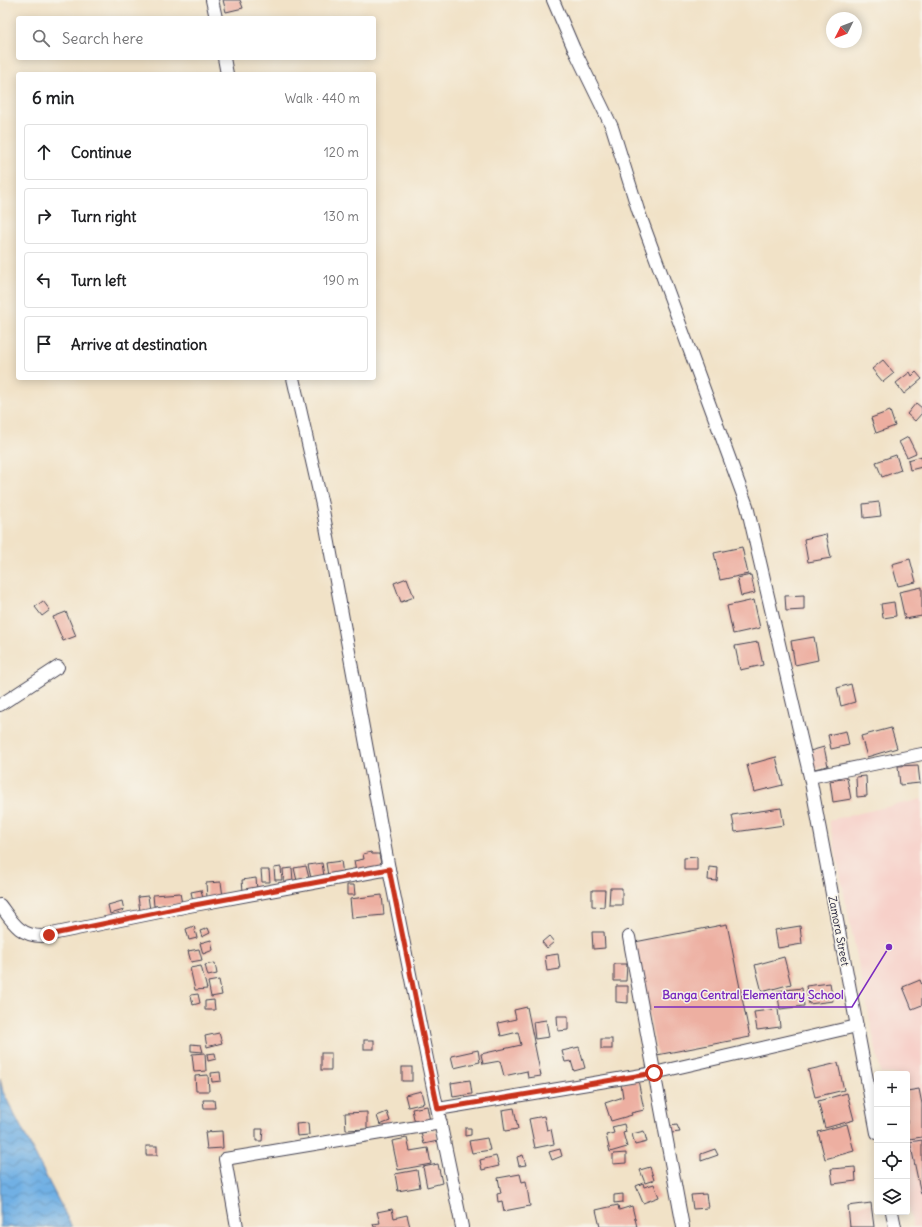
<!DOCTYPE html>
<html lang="en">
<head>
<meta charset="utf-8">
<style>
  body { margin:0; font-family:Delius,sans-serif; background:#f6f6f6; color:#202124 }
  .controls { position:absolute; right:12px; bottom:12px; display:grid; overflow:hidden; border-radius:4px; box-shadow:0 2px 10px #0003 }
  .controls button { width:36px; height:36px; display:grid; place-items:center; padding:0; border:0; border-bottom:1px solid #e0e0e0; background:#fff; color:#202124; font:20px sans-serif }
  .compass { position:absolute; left:826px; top:12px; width:36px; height:36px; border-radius:50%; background:#fff; box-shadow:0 2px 10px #0003; rotate:228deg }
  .stop { position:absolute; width:12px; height:12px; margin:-9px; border:3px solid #c8321e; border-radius:50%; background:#fff }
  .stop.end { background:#c8321e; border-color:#fff; box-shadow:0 1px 4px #0008 }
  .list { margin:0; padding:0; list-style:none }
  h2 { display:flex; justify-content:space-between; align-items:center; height:52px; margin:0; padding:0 16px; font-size:17px }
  h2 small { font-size:13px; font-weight:400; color:#757577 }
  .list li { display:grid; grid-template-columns:26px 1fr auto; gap:12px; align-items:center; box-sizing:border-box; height:56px; margin:0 8px 8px; padding:0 8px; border:1px solid #e0e0e0; border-radius:4px }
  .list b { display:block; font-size:15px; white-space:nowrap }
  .list em { font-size:13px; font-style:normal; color:#757577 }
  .icon { flex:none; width:22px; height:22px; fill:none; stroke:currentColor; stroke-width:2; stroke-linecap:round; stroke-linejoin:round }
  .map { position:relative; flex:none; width:922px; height:1227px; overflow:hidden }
  .search { position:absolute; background:#fff; box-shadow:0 2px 10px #0003; left:16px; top:16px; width:360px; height:44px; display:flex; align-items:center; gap:10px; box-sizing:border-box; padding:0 14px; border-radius:4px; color:#757577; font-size:15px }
  .panel { position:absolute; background:#fff; box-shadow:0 2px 10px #0003; left:16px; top:72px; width:360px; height:308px; border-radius:4px }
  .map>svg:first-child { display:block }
  .built { fill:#f7d0c9 }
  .water { fill:url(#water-waves); stroke:#4a6990 }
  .building { fill:#edafa1 }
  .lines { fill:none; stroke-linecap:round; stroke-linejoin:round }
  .minor-casing { stroke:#413f50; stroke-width:14 }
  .minor { stroke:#fff; stroke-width:12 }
  .route { stroke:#c8321e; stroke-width:5 }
  .labels { text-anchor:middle; stroke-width:3; stroke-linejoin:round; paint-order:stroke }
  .street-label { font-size:11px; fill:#22223b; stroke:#f7f3e8 }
  .leader { fill:none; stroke:#7b2cbf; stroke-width:1.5 }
  .callout-dot { fill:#7b2cbf; stroke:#f7f3e8; stroke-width:1.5 }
  .callout-label { font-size:12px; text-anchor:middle; font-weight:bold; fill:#7b2cbf; stroke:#f7f3e8; stroke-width:3; stroke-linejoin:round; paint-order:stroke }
</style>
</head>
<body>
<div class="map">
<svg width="922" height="1227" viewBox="0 0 922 1227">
  <defs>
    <pattern id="water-waves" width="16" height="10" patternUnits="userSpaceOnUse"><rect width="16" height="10" fill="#71b0e4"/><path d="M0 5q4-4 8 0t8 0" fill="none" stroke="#5c8fba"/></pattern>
  </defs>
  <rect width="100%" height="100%" fill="#f7f3e8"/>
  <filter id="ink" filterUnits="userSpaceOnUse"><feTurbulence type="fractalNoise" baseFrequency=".025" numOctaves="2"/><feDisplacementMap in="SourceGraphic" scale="8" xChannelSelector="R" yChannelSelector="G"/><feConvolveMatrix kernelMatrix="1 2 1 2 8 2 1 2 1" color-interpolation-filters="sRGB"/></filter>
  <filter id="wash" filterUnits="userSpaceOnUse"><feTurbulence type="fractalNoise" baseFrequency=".012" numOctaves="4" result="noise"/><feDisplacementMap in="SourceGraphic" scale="16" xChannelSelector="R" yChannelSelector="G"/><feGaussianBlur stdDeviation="0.9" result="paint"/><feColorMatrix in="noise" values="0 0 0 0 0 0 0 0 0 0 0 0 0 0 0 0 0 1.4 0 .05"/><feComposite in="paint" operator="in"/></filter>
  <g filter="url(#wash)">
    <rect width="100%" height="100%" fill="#f1e2c7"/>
    <polygon class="built" points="922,799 922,1227 913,1227 907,1200 907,1074 881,1074 829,820"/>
    <polygon class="water" points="0,1078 3,1092 72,1227 0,1227"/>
    <g id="blocks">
      <g class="building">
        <polygon points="223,0 240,0 243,8 226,12"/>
        <polygon points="883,360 894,373 883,382 872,369"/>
        <polygon points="910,372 912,376 916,372 922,379 904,394 896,383"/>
        <polygon points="916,403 922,408 922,413 915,421 907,414"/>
        <polygon points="890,411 895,426 876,433 871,418"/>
        <polygon points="908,437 916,453 907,457 899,442"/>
        <polygon points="896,455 901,470 882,477 876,462"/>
        <polygon points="922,456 922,467 910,470 908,460"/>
        <polygon points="879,502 881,516 864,518 863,504"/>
        <polygon points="826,534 831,558 808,562 804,539"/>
        <polygon points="742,547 748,574 720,580 714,553"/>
        <polygon points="910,559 916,582 898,586 892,564"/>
        <polygon points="751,575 755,593 741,596 737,578"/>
        <polygon points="407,578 414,597 401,602 394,583"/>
        <polygon points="922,587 922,616 905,619 899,592"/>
        <polygon points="804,595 804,610 786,611 785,596"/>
        <polygon points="754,600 760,628 733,634 727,606"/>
        <polygon points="43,601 50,610 42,616 35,607"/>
        <polygon points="894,602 896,616 883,618 881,604"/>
        <polygon points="66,612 76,636 63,641 53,617"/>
        <polygon points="814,637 818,660 795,665 791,641"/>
        <polygon points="758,642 763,665 740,670 735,646"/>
        <polygon points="851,684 855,702 841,706 837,688"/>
        <polygon points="891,728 897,748 867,757 861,736"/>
        <polygon points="846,731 849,745 831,749 828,735"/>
        <polygon points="824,747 828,766 814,769 810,751"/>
        <polygon points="776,757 783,785 754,792 747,765"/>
        <polygon points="918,765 920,783 900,785 898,766"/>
        <polygon points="866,776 867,796 857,797 856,777"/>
        <polygon points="847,778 851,799 833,802 830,781"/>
        <polygon points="781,808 784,825 735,832 732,815"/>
        <polygon points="371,852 372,854 379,854 382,868 356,872 354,861 364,859 363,854"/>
        <polygon points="697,857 697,870 684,870 684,858"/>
        <polygon points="341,861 343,874 328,876 326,863"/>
        <polygon points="322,863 324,876 311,878 308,865"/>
        <polygon points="306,866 309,878 297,881 294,868"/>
        <polygon points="281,867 282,880 275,880 274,868"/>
        <polygon points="709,867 718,868 717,881 708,880"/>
        <polygon points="292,868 293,881 284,882 283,869"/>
        <polygon points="261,870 269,870 270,882 262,882"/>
        <polygon points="256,878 257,890 243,891 242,880"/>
        <polygon points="221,882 223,897 207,898 206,883"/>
        <polygon points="347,885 354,885 355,895 347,895"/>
        <polygon points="610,888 622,888 622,905 609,905"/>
        <polygon points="201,890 203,899 193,901 191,892"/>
        <polygon points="592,890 605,890 604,907 592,906"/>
        <polygon points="180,893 182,904 154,906 153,895"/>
        <polygon points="382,895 384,915 352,918 350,899"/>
        <polygon points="148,896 150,910 140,911 138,897"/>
        <polygon points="122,901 124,910 110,914 108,905"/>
        <polygon points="727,924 750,1037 657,1055 635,942"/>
        <polygon points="194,926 197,938 189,940 186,929"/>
        <polygon points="800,926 802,944 778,948 775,930"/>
        <polygon points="208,928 210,933 202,937 200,931"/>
        <polygon points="592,932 604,932 605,948 593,949"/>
        <polygon points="549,936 554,942 547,948 542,942"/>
        <polygon points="211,940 213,950 203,954 200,943"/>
        <polygon points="199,949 202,960 191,962 188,951"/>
        <polygon points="558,954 560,969 547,971 545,956"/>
        <polygon points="784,957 791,984 762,992 755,965"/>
        <polygon points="215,963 217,974 208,976 205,965"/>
        <polygon points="614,964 627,964 626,981 614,981"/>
        <polygon points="201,966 207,989 195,990 190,968"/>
        <polygon points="219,980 222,995 211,997 208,982"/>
        <polygon points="920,980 922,985 922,1005 912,1009 903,987"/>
        <polygon points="830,983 833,1001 809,1004 806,986"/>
        <polygon points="616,986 628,986 628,1003 616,1002"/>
        <polygon points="802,988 804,1006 780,1009 777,991"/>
        <polygon points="198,994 200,1003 193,1005 191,995"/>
        <polygon points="214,1000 215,1010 205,1010 205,1001"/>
        <polygon points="527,1007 541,1076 528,1078 527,1071 504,1076 500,1061 483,1064 481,1054 521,1045 518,1032 501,1036 498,1023 516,1019 514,1010"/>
        <polygon points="778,1009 780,1027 757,1030 754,1012"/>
        <polygon points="557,1016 568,1016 568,1030 558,1031"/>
        <polygon points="546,1020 549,1037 535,1039 533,1022"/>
        <polygon points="219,1033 222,1043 207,1047 205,1036"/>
        <rect x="601" y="1039" width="11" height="10"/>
        <rect x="364" y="1040" width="10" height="9"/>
        <polygon points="191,1044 201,1045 203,1052 191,1051"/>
        <polygon points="579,1047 585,1068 574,1071 571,1061 565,1062 562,1051"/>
        <polygon points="478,1050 480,1062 454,1068 451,1056"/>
        <polygon points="205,1053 206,1071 194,1072 192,1054"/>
        <polygon points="215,1053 216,1059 208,1061 207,1054"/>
        <rect x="321" y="1053" width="10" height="17"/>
        <polygon points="838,1063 844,1090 815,1097 808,1070"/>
        <rect x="402" y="1067" width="10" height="14"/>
        <polygon points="220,1072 221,1081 212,1082 211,1073"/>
        <polygon points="208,1075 209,1091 196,1091 195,1076"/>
        <polygon points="470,1080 472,1094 453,1097 451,1083"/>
        <polygon points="638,1080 644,1110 631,1113 632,1115 611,1121 605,1103 623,1097 621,1084"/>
        <polygon points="919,1089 922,1104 922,1137 909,1139 907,1130 907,1091"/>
        <polygon points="421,1091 424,1103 408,1107 405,1095"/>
        <polygon points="847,1093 854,1120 825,1128 818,1101"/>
        <polygon points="203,1100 214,1100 215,1108 204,1108"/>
        <polygon points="427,1106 430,1121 415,1124 412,1109"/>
        <polygon points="514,1108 518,1129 505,1131 502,1110"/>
        <polygon points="367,1112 367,1129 346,1130 345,1113"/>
        <polygon points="387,1112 390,1121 380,1125 377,1116"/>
        <polygon points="544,1116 547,1130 551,1129 554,1144 535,1148 529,1119"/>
        <polygon points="308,1123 309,1135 297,1136 296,1124"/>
        <polygon points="624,1124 626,1132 623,1133 627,1147 610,1152 606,1135 614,1133 612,1127"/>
        <polygon points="847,1124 854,1151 825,1159 818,1132"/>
        <polygon points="677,1125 680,1132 671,1133 670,1126"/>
        <polygon points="465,1128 471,1128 471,1135 465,1136"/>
        <polygon points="256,1129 263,1129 262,1141 256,1141"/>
        <polygon points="436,1130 438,1141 424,1144 421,1133"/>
        <polygon points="222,1131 223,1148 207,1149 205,1132"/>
        <polygon points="644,1131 647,1142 635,1145 632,1134"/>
        <polygon points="407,1138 410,1151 428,1148 431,1164 398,1170 392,1141"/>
        <polygon points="487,1138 490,1150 472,1153 469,1141"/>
        <polygon points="922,1140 922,1194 921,1194 910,1142"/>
        <rect x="146" y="1146" width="11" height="9"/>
        <polygon points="560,1149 562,1156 552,1160 549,1152"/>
        <polygon points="715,1149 718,1155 701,1161 701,1154"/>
        <polygon points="626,1153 626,1163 613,1164 613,1154"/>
        <polygon points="523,1155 526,1165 519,1166 517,1157"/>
        <polygon points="496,1156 499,1166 482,1170 480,1160"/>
        <polygon points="438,1164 442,1183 427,1187 423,1167"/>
        <polygon points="650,1167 654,1180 645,1183 640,1170"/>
        <polygon points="855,1167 856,1181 833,1184 831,1169"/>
        <polygon points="417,1170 420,1187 398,1191 395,1174"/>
        <polygon points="520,1174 522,1182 526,1181 530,1206 504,1211 502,1201 498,1202 497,1194 501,1193 498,1178"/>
        <polygon points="643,1183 644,1187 654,1184 659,1197 643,1203 636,1186"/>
        <polygon points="623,1194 623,1202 614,1203 614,1195"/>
        <polygon points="706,1194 708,1208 693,1209 691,1195"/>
        <polygon points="871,1203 874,1227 850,1227 848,1206"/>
        <polygon points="618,1205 619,1210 632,1206 637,1227 600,1227 596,1210"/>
        <polygon points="392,1209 394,1218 407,1215 410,1227 374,1227 373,1224 380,1223 377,1212"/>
      </g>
    </g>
  </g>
  <g filter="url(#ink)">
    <use href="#blocks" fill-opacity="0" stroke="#413f50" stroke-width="1"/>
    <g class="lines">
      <defs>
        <g id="minor">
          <polyline points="212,0 216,18"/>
          <polyline points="553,0 574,49 612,127 638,210 747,506 810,777 877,1133"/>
          <polyline points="224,58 227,74"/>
          <polyline points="293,378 322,505 389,869 427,1059 462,1227"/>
          <polyline points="0,705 58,667"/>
          <polyline points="810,777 922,754"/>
          <path d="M 0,905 C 12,921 19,936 42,936 L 189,906 L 389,869"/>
          <polyline points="629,937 683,1227"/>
          <polyline points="438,1109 654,1073 857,1026"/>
          <polyline points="892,1212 895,1227"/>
          <polyline points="237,1227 225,1159 441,1123"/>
        </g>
      </defs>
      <use href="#minor" class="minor-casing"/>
      <use href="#minor" class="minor"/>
    </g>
  </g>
  <g class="lines" filter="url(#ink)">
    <polyline class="route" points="49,935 189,906 389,869 438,1109 654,1073"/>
  </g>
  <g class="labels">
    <g class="street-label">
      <text transform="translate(839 931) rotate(79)" y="4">Zamora Street</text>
    </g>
  </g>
  <path class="leader" d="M889 947L852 1007H654"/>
  <circle class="callout-dot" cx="889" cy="947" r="4"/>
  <g class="callout-label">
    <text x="753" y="999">Banga Central Elementary School</text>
  </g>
</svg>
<div class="controls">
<button>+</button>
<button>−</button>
<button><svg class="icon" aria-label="locate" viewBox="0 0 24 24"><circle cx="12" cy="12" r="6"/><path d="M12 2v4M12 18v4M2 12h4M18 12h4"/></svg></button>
<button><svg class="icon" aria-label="layers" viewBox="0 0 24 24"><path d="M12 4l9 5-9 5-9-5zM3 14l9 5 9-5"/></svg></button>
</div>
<svg class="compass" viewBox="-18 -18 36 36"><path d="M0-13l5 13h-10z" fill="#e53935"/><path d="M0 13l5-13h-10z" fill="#757577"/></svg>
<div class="stop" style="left:654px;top:1073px"></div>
<div class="stop end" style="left:49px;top:935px"></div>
<div class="search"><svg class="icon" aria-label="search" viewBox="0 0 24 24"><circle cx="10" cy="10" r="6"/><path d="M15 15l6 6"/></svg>Search here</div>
<section class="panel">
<h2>6 min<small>Walk · 440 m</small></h2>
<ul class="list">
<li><svg class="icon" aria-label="ahead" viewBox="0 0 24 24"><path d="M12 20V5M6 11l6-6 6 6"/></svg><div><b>Continue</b></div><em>120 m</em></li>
<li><svg class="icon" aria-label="right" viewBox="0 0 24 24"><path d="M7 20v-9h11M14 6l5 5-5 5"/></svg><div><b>Turn right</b></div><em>130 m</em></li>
<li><svg class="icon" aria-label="left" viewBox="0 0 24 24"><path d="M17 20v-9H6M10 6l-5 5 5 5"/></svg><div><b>Turn left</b></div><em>190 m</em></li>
<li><svg class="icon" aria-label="arrive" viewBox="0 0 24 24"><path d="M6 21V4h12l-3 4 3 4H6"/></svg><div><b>Arrive at destination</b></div></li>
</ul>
</section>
</div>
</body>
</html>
